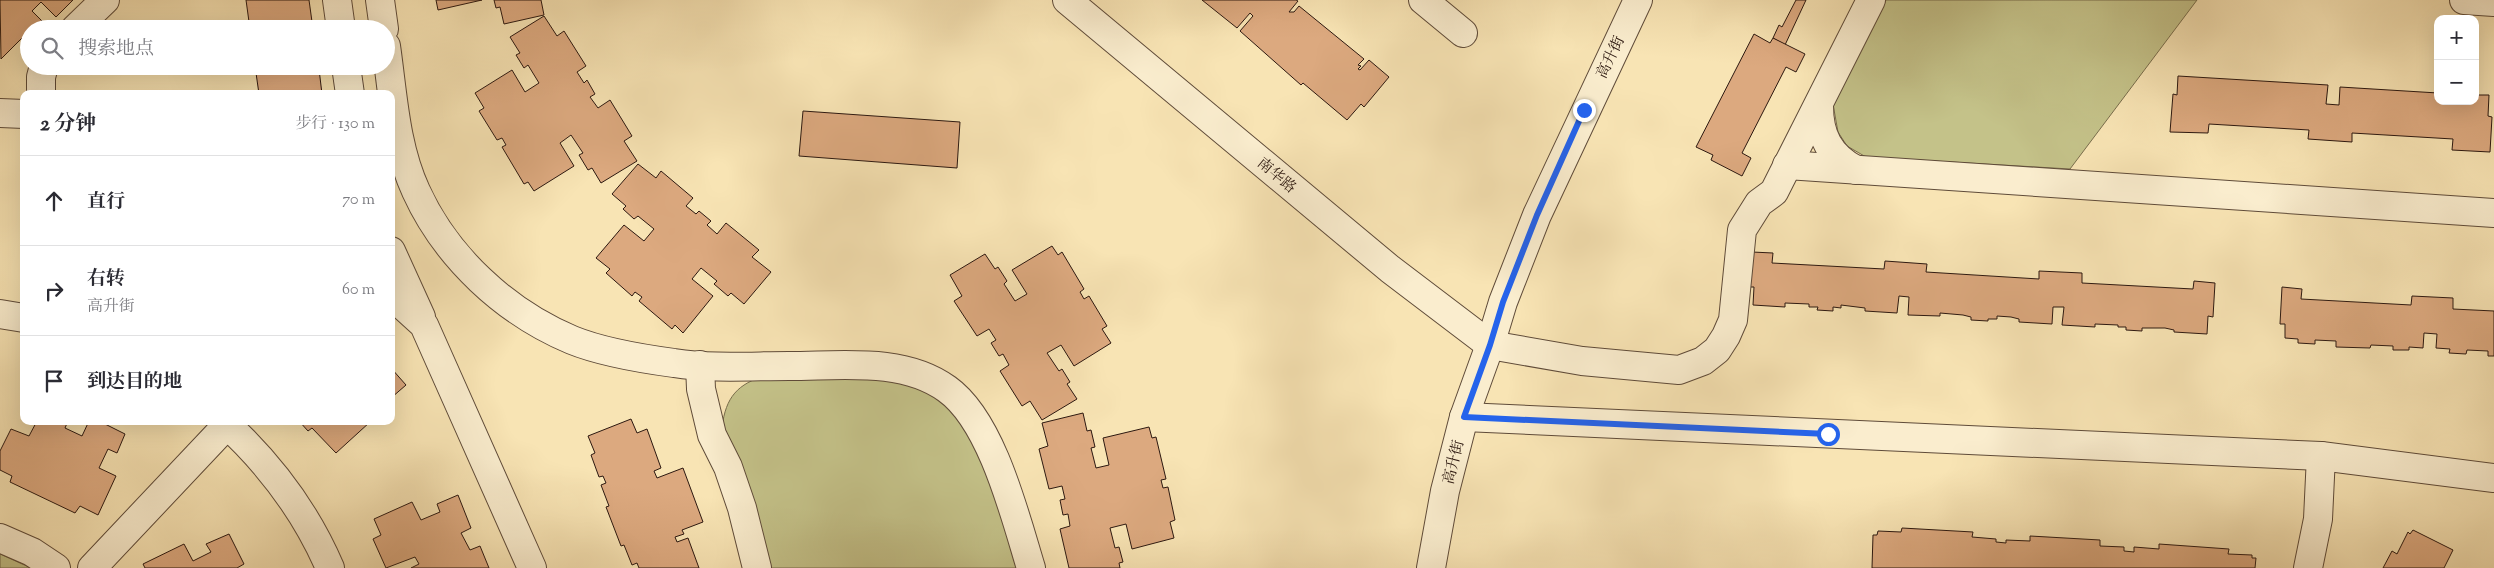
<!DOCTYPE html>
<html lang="zh">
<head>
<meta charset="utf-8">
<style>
  body { margin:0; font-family:"Sorts Mill Goudy","Noto Serif SC",serif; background:#f7f7f7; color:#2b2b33 }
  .controls { position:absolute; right:15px; top:15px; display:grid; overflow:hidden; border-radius:10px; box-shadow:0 5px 20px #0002 }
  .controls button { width:45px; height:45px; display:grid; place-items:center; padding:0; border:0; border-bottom:1px solid #e1e1e2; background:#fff; color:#2b2b33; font:25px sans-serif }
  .stop { position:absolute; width:15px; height:15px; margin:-11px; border:4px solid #2563eb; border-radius:50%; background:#fff }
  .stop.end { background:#2563eb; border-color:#fff; box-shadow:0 1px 5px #0008 }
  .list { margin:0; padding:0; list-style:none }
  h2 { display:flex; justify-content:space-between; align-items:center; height:65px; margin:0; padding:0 20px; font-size:21px }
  h2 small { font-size:16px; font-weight:400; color:#7c7c81 }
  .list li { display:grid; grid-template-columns:32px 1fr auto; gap:15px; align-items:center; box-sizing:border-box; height:90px; padding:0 20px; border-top:1px solid #e1e1e2 }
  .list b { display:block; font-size:19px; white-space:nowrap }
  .list p { margin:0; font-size:16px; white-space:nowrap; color:#7c7c81 }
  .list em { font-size:16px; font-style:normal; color:#7c7c81 }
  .icon { flex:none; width:28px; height:28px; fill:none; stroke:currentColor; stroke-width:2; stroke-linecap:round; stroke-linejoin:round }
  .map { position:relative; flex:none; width:2494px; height:568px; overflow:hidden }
  .search { position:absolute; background:#fff; box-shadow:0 5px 20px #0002; left:20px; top:20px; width:375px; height:55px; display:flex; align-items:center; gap:12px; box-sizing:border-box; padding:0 18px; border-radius:28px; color:#7c7c81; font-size:19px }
  .panel { position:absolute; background:#fff; box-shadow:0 5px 20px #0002; left:20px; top:90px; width:375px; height:335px; border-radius:10px }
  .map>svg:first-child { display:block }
  .green { fill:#c4c289; stroke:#786d4c }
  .building { fill:#dca97f; stroke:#2c1810 }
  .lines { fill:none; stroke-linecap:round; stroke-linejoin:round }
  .minor-casing { stroke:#5f4b39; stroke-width:30 }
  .minor { stroke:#faedce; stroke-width:28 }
  .route { stroke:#2563eb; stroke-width:6 }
  .labels { text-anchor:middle; stroke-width:5; stroke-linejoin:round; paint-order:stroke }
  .street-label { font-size:15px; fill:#2c1810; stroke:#faedce }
</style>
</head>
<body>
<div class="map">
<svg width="2494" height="568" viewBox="0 0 2494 568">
  <rect width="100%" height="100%" fill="#f8e4b4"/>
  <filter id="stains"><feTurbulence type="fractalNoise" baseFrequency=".004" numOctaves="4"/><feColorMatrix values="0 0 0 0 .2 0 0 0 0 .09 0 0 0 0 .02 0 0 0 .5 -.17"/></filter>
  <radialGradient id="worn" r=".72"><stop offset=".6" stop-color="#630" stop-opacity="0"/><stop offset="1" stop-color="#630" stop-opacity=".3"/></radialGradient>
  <g class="green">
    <polygon points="1886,0 2197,0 2070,169 1866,157 1847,146 1838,132 1833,104"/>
    <path d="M 767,375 C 801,375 845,372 878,375 C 905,379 936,392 955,413 C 987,450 1004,522 1019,568 L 767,568 L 722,427 C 726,397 737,384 767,375 Z"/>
    <polygon points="0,554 31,568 0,568"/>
  </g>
  <g class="building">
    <polygon points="0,0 73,0 56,17 41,2 32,11 46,25 43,29 29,29 29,39 25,35 1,59"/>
    <polygon points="246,0 309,0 313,29 250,29"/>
    <polygon points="436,0 482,0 438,10"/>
    <polygon points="494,0 541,0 544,15 504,24 500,7 496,8"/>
    <polygon points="1202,0 1296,0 1298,1 1289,12 1294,12 1299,6 1364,59 1358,65 1361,66 1358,69 1360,70 1369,60 1389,77 1364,107 1361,104 1347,120 1303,83 1301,85 1240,31 1253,16 1250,13 1237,28"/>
    <polygon points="1796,0 1806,0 1785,45 1773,38 1779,25 1782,27"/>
    <polygon points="544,16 557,36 564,31 586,66 577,72 584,83 587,80 595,94 590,97 598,108 610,100 632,136 624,141 637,161 601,183 592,168 588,170 579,155 583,153 571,135 560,143 574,166 534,191 528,182 524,184 502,147 506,145 502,138 497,140 479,111 484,108 475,93 512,70 525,92 539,83 528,65 524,68 516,55 520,53 510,37"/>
    <polygon points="1754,34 1770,43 1773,38 1805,54 1796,72 1786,67 1742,153 1751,158 1742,176 1711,160 1713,155 1696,147"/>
    <polygon points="258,66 308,66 309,70 319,69 322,94 259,94 256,73 259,73"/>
    <polygon points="2178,76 2328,85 2326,104 2339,105 2340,87 2438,93 2438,101 2475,101 2475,95 2489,95 2488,116 2492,117 2490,152 2452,150 2453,139 2352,133 2352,142 2308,139 2309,130 2209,124 2208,133 2170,132 2173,94 2177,95"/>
    <polygon points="803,111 960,122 957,168 799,156"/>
    <polygon points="638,164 656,178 661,171 693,198 686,206 696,214 699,211 711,221 707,225 717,234 726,223 759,250 752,257 771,272 744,304 731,293 728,296 714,284 717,281 701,268 692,279 713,296 683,333 675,325 672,329 639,301 642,297 635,292 632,296 606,273 610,269 596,258 624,225 644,241 654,229 638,216 634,219 623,209 626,206 612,194"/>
    <polygon points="1052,246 1058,255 1062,252 1084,289 1080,292 1084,299 1089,296 1107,326 1102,329 1111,343 1074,366 1061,345 1047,353 1059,371 1062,369 1070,382 1067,384 1077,399 1042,420 1030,401 1022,406 1000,371 1009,365 1003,354 999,356 991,343 996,340 989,329 977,336 954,301 962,296 950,275 985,254 995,269 998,267 1007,281 1004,284 1015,301 1027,294 1012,270"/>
    <polygon points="1752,252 1773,253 1772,263 1884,269 1885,261 1927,264 1926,272 2039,279 2039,271 2082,273 2082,283 2193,289 2194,281 2215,283 2213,317 2208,316 2207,334 2174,332 2174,330 2165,328 2142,328 2142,331 2126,330 2126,327 2118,327 2118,325 2095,324 2095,327 2062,325 2064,307 2053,307 2052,324 2019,322 2019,319 2011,317 1997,316 1997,319 1988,319 1988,321 1971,320 1971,317 1963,315 1940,313 1940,316 1908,315 1909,297 1899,296 1897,313 1865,311 1865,308 1841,305 1841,308 1833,307 1833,311 1817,310 1818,307 1809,307 1809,304 1785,303 1785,307 1753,305 1754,287 1750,287"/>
    <polygon points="2282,287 2302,289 2301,299 2411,305 2412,296 2453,298 2453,309 2494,311 2494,356 2488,356 2488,351 2467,350 2466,354 2449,353 2450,349 2436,348 2437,334 2424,333 2423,348 2409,347 2409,350 2393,350 2393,346 2371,345 2370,348 2336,347 2336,341 2315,340 2315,344 2298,343 2298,339 2285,338 2285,324 2280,324"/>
    <polygon points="391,368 406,385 391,398"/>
    <polygon points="1083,413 1087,431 1091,430 1095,447 1091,448 1096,468 1109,465 1103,438 1149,427 1152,438 1156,437 1166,479 1161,480 1163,488 1168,487 1175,520 1170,522 1174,538 1132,549 1126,524 1110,528 1115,548 1119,547 1123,562 1119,563 1120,568 1069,568 1060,529 1070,526 1068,514 1063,515 1060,500 1065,499 1062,486 1049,489 1039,449 1048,446 1042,423"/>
    <polygon points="631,419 637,433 647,429 661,468 654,471 657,478 683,468 703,522 682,530 684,534 675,537 677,542 688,538 699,568 639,568 637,563 632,565 624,545 621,546 606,507 609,506 601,485 606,483 603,476 599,477 591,455 595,453 588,436"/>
    <polygon points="37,421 68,421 65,428 82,436 89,421 99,421 125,434 117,453 108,449 99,468 116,476 98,515 80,506 75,513 10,482 12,476 0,470 0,451 11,429 29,436"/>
    <polygon points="299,421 370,421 370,422 336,453 312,428 308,431"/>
    <polygon points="458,495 471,528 461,533 470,550 480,546 489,568 411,568 419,564 415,557 386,568 373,539 381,535 374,519 412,502 421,520 440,512 437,504"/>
    <polygon points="1902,528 1973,532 1972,537 1996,539 1996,542 2006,543 2006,540 2030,541 2030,536 2100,540 2100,546 2124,547 2124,551 2134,552 2134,547 2159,549 2159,544 2229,549 2228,554 2252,555 2252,558 2256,558 2255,568 1872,568 1873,535 1877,535 1878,531 1901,532"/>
    <polygon points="2413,530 2453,550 2444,568 2383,568 2392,551 2397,554 2408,532 2410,534"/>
    <polygon points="229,534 244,564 237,568 145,568 143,564 184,544 193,561 211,552 206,544"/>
  </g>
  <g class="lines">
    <defs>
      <g id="minor">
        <polyline points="337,0 341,29"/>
        <polyline points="380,0 384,29"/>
        <polyline points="1067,0 1390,269 1490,345 1582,361 1679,370 1703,361 1717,350 1726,336 1733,320 1742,230 1759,203 1774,192 1871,0"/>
        <polyline points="1423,0 1463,33"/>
        <polyline points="2464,0 2494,2"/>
        <polyline points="75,29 105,0"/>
        <path d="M 386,46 C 393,94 395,146 416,191 C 446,257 505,312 572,340 C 599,351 644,359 674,363 C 712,369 751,366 789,366 C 841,366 903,357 947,389 C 992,421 1015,516 1031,568"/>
        <polyline points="346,66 350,94"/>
        <polyline points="41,94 41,77 44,66"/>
        <path d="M 1819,106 C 1819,135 1829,156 1856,170"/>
        <polyline points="0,113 24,114"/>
        <polyline points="1787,165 2494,213"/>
        <polyline points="391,251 421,317"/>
        <polyline points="391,295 424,325 532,568"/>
        <polyline points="0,314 24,318"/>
        <polyline points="700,365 701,389 712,435 728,467 742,508 757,568"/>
        <polyline points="1464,417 2321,456 2494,478"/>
        <path d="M 223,421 C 268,462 306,512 330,568"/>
        <polyline points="0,538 32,552 56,568"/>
        <polyline points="92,568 227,425"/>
        <polyline points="1431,568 1445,491 1464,417 1490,345 1503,302 1537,215 1638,0"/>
        <polyline points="2308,568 2318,519 2321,456"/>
      </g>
    </defs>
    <use href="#minor" class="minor-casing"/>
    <use href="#minor" class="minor"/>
  </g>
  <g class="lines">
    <polyline class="route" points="1584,110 1537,215 1503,302 1490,345 1464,417 1828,434"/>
  </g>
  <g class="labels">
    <g class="street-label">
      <text transform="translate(1610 57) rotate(-64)" y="5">高升街</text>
      <text transform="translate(1277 175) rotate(40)" y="5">南华路</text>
      <text transform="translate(1453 462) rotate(-76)" y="5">高升街</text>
    </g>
  </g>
  <rect width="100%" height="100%" filter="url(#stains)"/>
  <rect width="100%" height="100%" fill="url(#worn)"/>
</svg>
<div class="controls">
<button>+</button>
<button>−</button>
</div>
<div class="stop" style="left:1828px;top:434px"></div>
<div class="stop end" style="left:1584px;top:110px"></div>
<div class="search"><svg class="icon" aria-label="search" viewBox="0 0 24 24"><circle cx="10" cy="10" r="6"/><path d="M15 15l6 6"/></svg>搜索地点</div>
<section class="panel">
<h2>2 分钟<small>步行 · 130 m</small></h2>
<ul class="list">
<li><svg class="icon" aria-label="ahead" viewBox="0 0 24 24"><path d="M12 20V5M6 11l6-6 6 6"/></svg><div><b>直行</b></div><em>70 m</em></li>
<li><svg class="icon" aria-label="right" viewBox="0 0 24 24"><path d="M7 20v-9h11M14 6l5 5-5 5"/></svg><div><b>右转</b><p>高升街</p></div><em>60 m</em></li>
<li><svg class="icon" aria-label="arrive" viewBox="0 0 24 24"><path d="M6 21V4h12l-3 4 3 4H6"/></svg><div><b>到达目的地</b></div></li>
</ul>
</section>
</div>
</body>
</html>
